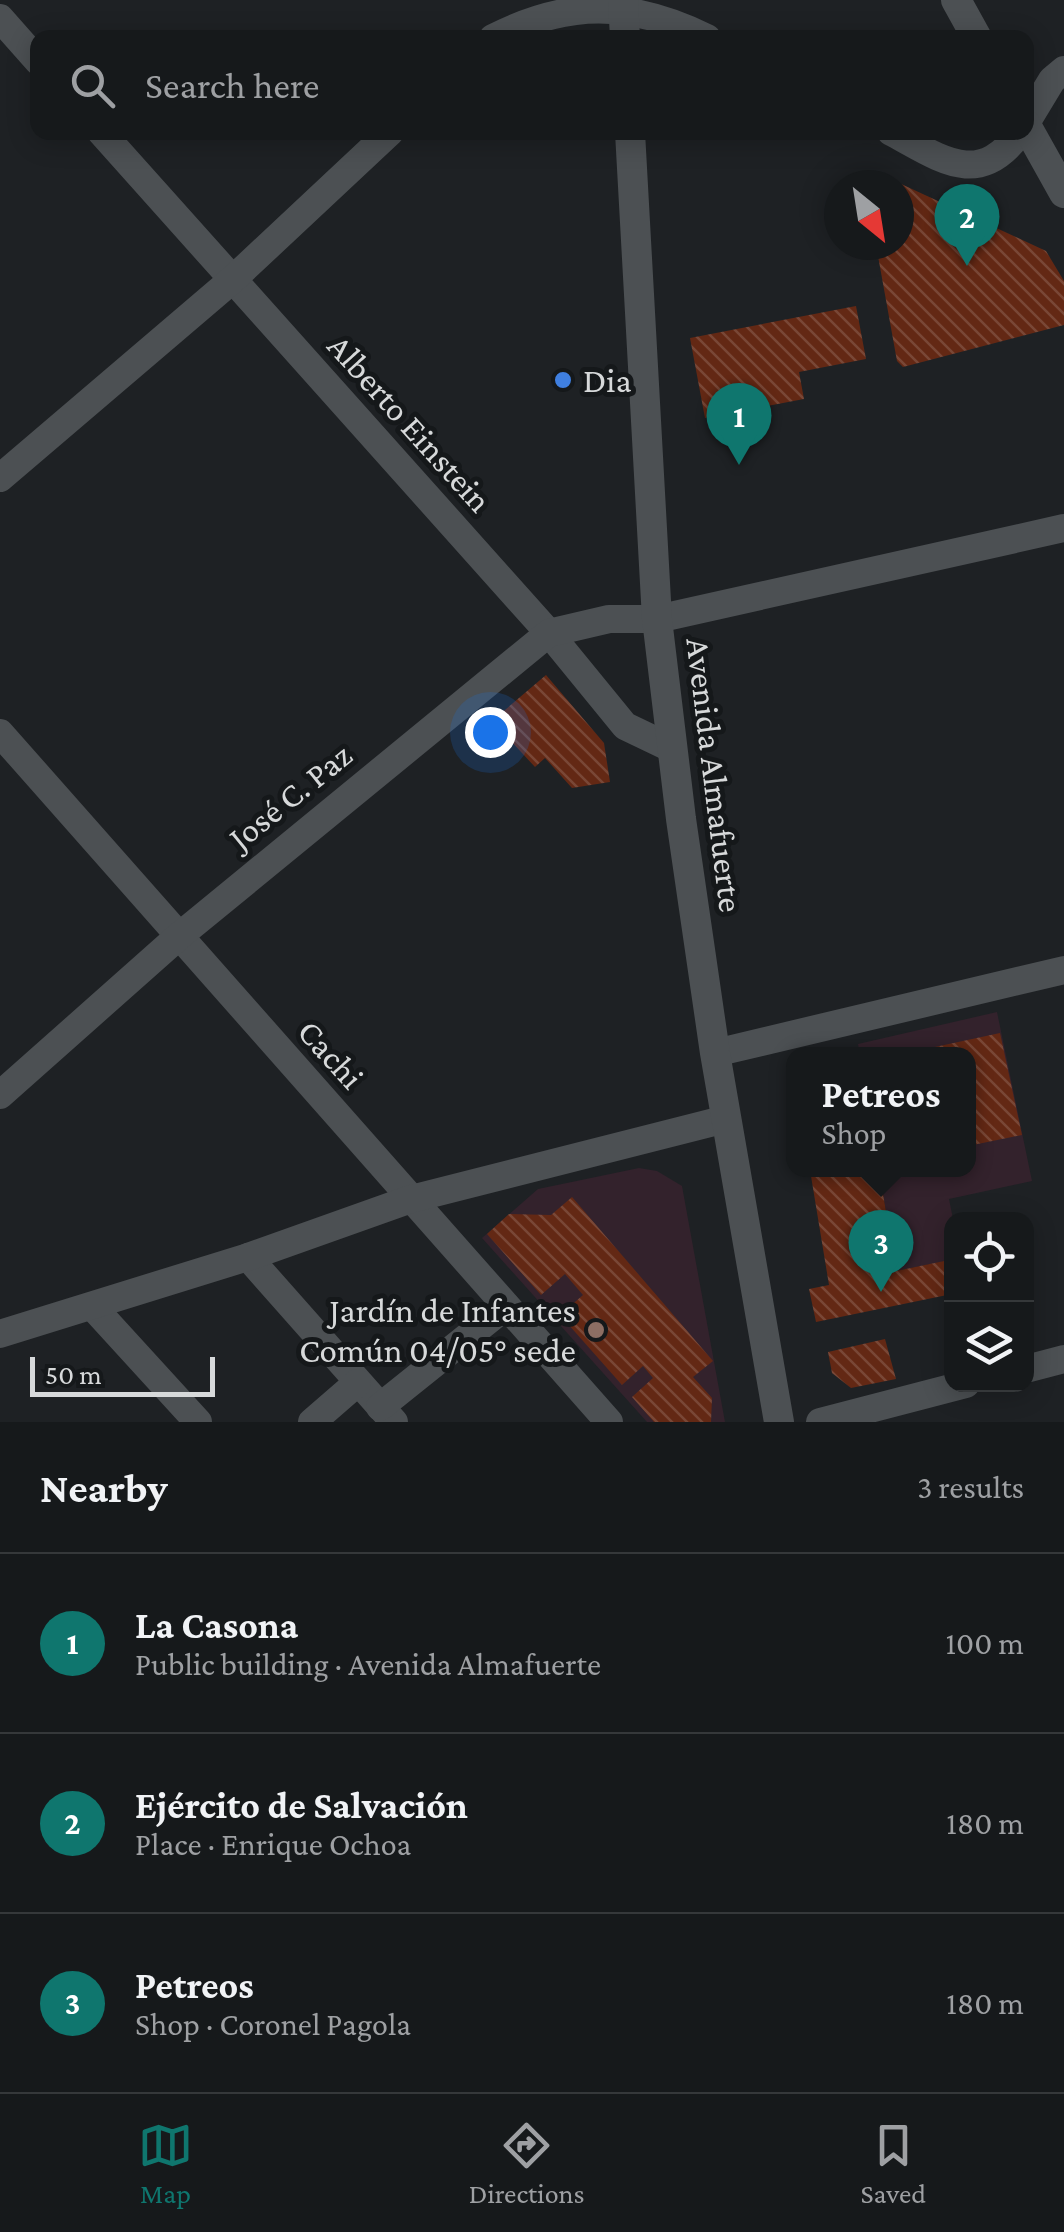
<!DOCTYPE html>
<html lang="en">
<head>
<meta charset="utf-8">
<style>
  body { margin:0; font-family:"Crimson Pro",serif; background:#232628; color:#f1f3f6 }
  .controls { position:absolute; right:30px; bottom:30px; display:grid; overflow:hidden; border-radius:20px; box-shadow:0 5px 25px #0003 }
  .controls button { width:90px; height:90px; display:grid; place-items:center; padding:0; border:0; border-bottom:2px solid #35383a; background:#16191b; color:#f1f3f6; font:50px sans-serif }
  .compass { position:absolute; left:824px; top:170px; width:90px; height:90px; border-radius:50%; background:#16191b; box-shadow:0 5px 25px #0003; rotate:150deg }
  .scale { position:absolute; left:30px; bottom:25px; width:185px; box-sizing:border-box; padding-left:10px; border:5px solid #d7d9da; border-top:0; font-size:28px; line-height:35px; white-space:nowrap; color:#d7d9da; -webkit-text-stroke:8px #15181a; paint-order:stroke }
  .you { position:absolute; left:490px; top:732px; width:35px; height:35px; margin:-25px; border:8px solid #fff; border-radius:50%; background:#1a73e8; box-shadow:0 0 0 15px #1a73e833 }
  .badge { display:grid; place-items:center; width:65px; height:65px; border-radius:50%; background:#0f766e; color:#fff; font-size:32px; font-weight:700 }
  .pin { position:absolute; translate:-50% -82px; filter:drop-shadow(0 2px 5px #0008) }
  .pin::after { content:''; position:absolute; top:52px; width:35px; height:30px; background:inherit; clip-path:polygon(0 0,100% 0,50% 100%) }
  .popup { position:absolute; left:786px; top:1047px; width:190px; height:130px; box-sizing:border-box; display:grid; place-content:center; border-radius:20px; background:#16191b; filter:drop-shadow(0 2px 8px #0005); font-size:32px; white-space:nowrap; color:#9ea0a3 }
  .popup b { font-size:38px; color:#f1f3f6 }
  .popup::after { content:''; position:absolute; left:50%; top:100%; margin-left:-20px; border:20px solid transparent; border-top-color:#16191b }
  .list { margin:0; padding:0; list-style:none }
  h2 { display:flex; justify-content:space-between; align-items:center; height:130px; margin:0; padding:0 40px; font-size:42px }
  h2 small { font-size:32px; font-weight:400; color:#9ea0a3 }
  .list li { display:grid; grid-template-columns:65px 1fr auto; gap:30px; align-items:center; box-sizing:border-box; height:180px; padding:0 40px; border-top:2px solid #35383a }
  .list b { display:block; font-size:38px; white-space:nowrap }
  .list p { margin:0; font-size:32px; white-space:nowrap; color:#9ea0a3 }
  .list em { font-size:32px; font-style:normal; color:#9ea0a3 }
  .icon { flex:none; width:55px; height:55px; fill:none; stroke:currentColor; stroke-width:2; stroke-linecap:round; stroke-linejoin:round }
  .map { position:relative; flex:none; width:1064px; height:1422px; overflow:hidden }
  .search { position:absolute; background:#16191b; box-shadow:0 5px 25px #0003; left:30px; right:30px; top:30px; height:110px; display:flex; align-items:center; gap:25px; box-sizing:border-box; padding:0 35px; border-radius:20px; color:#9ea0a3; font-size:38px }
  .sheet { height:670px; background:#16191b }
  nav { display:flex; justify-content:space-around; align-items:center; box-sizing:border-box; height:140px; border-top:2px solid #35383a; background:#16191b; font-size:28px; color:#9ea0a3 }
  nav a { display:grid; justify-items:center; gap:5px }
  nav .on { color:#0f766e }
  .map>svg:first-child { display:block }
  .education { fill:#33222c }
  .building { fill:url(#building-back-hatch) }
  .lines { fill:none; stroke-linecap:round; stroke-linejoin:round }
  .minor { stroke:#4c5053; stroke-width:28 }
  .secondary { stroke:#4c5053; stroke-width:30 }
  .shop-dot { fill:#3f7fe0; stroke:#15181a; stroke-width:4 }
  .education-dot { fill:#8d6e63; stroke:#15181a; stroke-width:4 }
  .labels { text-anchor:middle; stroke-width:10; stroke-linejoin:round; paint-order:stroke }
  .poi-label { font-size:35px; fill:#d7d9da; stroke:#15181a; text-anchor:start }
  .street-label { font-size:35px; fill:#d7d9da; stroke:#15181a }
</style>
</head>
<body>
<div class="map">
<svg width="1064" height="1422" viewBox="0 0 1064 1422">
  <defs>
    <pattern id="building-back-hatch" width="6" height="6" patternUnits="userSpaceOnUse" patternTransform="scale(2.5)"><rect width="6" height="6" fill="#632814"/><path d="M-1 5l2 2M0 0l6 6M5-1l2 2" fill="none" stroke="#794736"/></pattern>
  </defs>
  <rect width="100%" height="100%" fill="#1e2124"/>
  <g class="education">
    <polygon points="997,1012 1032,1181 949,1199 953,1219 951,1260 896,1271 879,1170 968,1170 968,1054 860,1054 858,1044"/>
    <polygon points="639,1168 657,1171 682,1186 725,1422 647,1422 482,1238 538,1189"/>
  </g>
  <g class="building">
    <polygon points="899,183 1046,251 1064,281 1064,325 903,367 897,361 876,245 899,245"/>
    <polygon points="856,306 866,359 799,372 804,399 705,418 690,338"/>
    <polygon points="546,675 604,743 610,782 572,788 545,758 535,767 492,721"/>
    <polygon points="1000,1033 1022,1135 968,1146 968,1054 907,1053"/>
    <polygon points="810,1170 879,1170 896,1271 949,1260 952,1294 816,1322 809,1289 829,1285"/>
    <polygon points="572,1197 713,1361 693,1377 712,1398 711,1422 654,1422 632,1397 653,1378 643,1366 622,1385 560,1315 583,1295 565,1274 541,1295 487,1234 509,1214 551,1215"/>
    <polygon points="885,1339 896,1379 851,1388 832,1373 828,1352"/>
  </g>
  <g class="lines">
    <g class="minor">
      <polyline points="0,18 38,61"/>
      <path d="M 493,38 C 567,0 630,0 707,38"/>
      <polyline points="1026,123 1052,80 1064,70"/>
      <polyline points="101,132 549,633 625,726 673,749"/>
      <path d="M 891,132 C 940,158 979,190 1020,132"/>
      <polyline points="0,478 232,280 390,132"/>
      <polyline points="0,733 609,1422"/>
      <polyline points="715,1053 1064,970"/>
      <polyline points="0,1095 178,937 549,633 609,619 657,619 1064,528"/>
      <polyline points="248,1257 394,1422"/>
      <polyline points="93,1307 198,1422"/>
      <polyline points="0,1334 248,1257 411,1199 726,1119"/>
      <polyline points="1026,1369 1064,1359"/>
      <polyline points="380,1407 506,1306"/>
      <polyline points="312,1422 357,1383"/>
      <polyline points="820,1422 966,1384"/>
    </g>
    <g class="secondary">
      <polyline points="623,0 625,38"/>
      <polyline points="956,0 977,38"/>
      <polyline points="1026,125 1064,193"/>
      <polyline points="630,132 657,619 681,819 715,1053 779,1422"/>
    </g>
  </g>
  <circle class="shop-dot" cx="563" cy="380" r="10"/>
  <circle class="education-dot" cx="596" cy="1330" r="10"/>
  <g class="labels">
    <g class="poi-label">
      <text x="583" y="392">Dia</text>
      <text x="576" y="1322" text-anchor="end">Jardín de Infantes<tspan x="576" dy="40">Común 04/05° sede</tspan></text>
    </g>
    <g class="street-label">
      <text transform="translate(410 423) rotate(48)" y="12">Alberto Einstein</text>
      <text transform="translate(715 775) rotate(83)" y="12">Avenida Almafuerte</text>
      <text transform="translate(290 796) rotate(-39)" y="12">José C. Paz</text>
      <text transform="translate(331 1054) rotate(48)" y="12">Cachi</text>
    </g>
  </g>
</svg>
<div class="controls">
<button><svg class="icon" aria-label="locate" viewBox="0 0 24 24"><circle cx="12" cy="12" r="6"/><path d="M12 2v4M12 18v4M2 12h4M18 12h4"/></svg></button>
<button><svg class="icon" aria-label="layers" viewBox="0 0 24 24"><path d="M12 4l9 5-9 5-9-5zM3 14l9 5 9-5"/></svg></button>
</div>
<svg class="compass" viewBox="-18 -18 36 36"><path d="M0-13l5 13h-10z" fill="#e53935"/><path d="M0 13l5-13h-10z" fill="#9ea0a3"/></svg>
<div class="scale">50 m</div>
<div class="you"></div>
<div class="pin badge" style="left:739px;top:465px">1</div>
<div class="pin badge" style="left:967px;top:266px">2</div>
<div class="pin badge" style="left:881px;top:1292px">3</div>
<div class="popup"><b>Petreos</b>Shop</div>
<div class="search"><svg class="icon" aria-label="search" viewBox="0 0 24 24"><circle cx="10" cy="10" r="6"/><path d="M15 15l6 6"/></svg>Search here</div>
</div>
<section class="sheet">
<h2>Nearby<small>3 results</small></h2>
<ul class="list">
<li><span class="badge">1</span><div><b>La Casona</b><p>Public building · Avenida Almafuerte</p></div><em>100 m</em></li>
<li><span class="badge">2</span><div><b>Ejército de Salvación</b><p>Place · Enrique Ochoa</p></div><em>180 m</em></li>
<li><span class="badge">3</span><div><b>Petreos</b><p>Shop · Coronel Pagola</p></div><em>180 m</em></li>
</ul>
</section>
<nav>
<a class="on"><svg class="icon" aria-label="map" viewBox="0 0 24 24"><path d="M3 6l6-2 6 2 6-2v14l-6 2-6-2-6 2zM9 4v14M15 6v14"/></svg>Map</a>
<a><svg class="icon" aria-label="directions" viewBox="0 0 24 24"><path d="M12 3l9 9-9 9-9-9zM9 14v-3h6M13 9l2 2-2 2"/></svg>Directions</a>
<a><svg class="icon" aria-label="saved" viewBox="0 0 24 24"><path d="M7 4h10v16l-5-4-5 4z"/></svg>Saved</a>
</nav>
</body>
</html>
